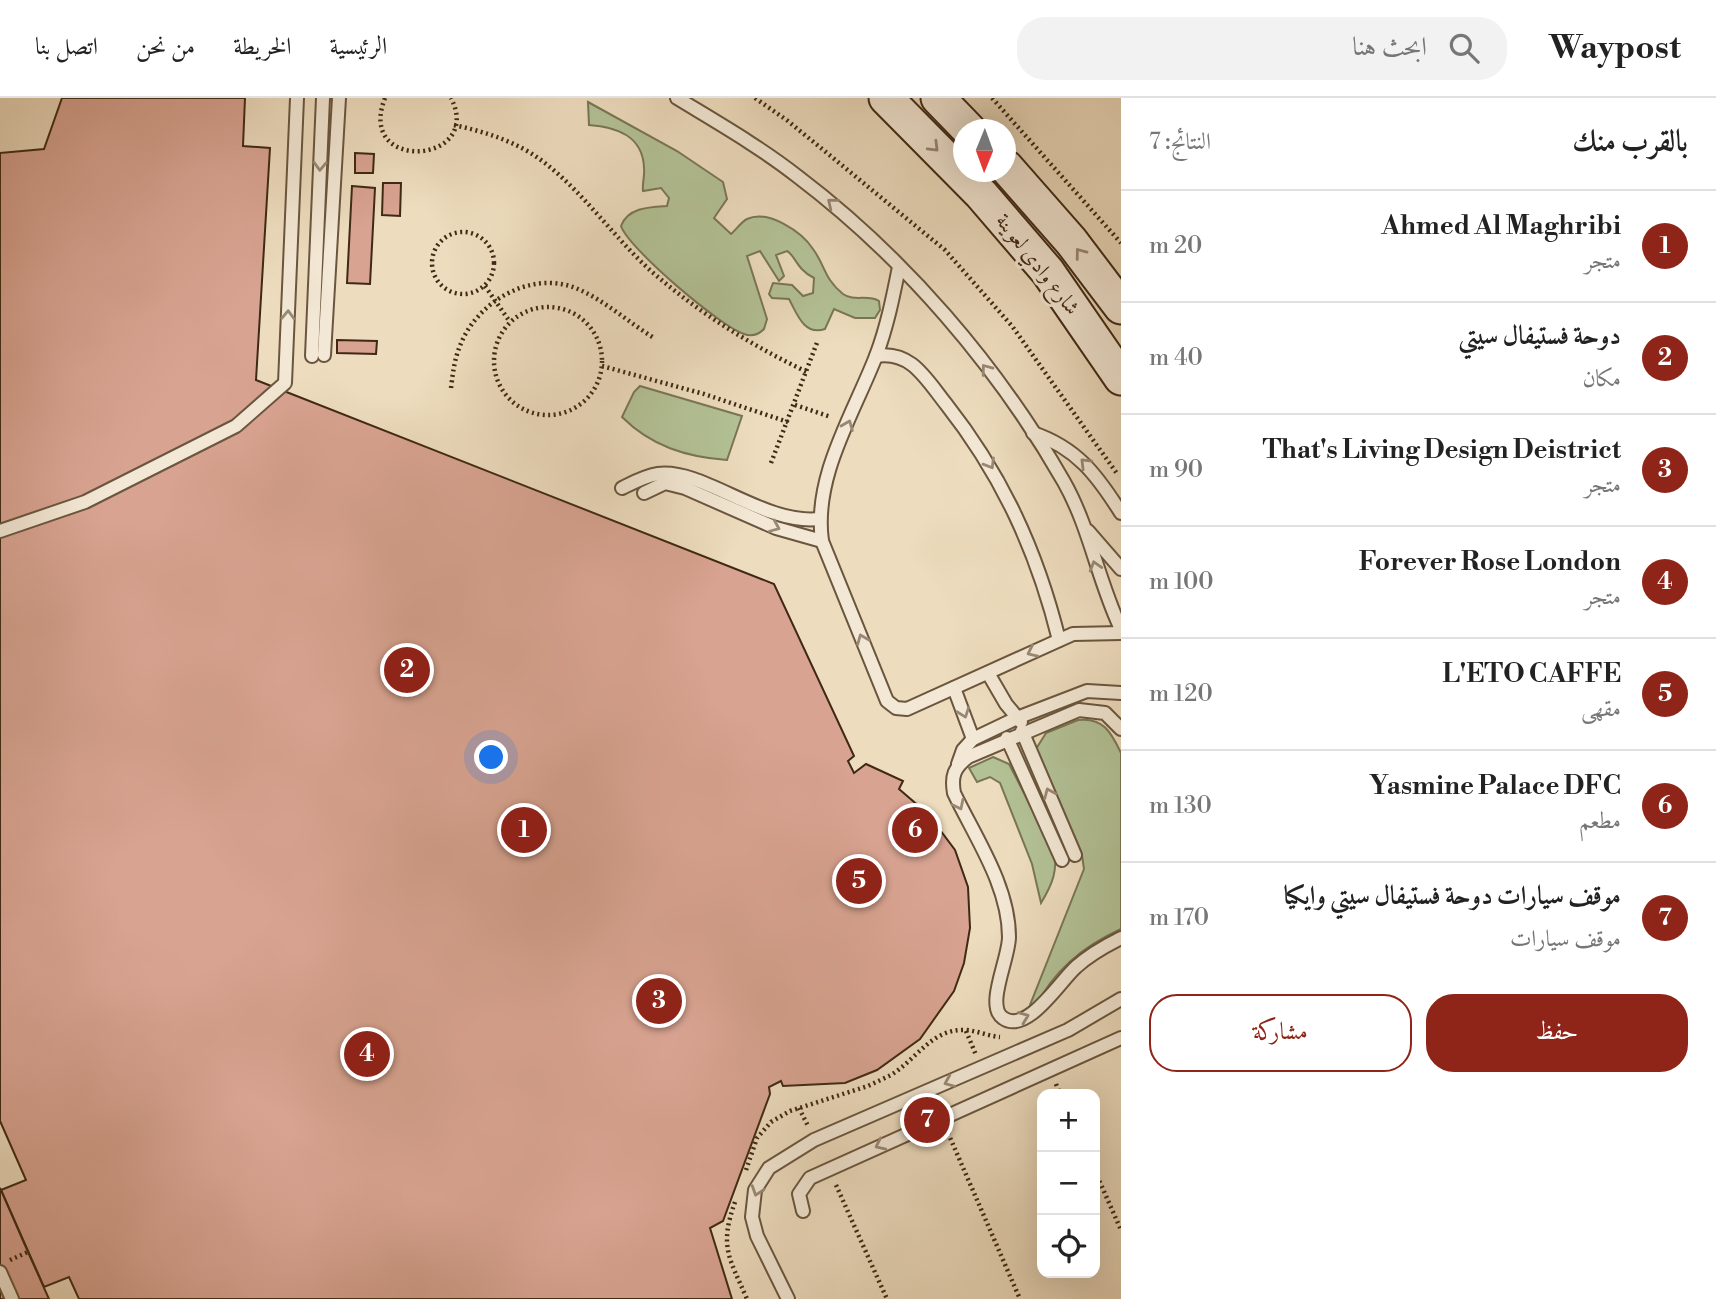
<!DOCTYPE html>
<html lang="ar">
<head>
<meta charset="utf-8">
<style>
  body { margin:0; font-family:"Libre Bodoni",Amiri,serif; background:#f2f2f2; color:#222; direction:rtl }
  .controls { position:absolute; right:21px; bottom:21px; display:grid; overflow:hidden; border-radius:14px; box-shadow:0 7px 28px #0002 }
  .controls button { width:63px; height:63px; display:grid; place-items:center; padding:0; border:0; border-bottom:2px solid #e0e0e0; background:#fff; color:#222; font:35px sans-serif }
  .compass { position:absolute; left:953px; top:21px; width:63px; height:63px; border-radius:50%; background:#fff; box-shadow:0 7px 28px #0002; rotate:181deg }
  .you { position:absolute; left:492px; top:660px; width:24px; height:24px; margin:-18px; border:5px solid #fff; border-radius:50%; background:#1a73e8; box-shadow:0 0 0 10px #1a73e833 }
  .badge { display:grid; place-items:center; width:46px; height:46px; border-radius:50%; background:#8f2418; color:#fff; font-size:23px; font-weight:700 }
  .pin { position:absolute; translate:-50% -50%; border:4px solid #fff; box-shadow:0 2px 7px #0006 }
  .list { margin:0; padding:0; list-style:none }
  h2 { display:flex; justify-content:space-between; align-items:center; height:91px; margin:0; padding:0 28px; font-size:30px }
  h2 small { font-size:23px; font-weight:400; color:#767676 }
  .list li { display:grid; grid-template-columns:46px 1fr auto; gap:21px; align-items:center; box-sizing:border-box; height:112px; padding:0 28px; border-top:2px solid #e0e0e0 }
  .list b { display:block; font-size:26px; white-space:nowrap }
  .list p { margin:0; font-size:23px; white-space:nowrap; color:#767676 }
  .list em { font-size:23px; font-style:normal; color:#767676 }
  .actions { display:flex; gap:14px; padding:21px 28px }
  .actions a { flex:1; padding:16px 0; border:2px solid #8f2418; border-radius:28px; text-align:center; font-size:24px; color:#8f2418 }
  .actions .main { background:#8f2418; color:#fff }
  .icon { flex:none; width:38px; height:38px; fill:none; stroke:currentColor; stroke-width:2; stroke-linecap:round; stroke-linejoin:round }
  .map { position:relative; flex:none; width:1121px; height:1201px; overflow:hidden; direction:ltr }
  header { display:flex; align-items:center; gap:42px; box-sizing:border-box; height:98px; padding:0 35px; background:#fff; border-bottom:2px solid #e0e0e0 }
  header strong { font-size:33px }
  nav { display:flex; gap:38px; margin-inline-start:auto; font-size:24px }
  .search { width:490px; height:63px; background:#f2f2f2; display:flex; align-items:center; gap:18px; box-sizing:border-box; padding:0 24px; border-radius:28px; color:#767676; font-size:26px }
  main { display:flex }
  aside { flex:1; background:#fff }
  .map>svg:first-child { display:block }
  .green { fill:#b3c296; stroke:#797655; stroke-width:2 }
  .building { fill:#d8a391; stroke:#3f2914; stroke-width:2 }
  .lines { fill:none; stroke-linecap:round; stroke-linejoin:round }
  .service-casing { stroke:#6a563e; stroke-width:16 }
  .secondary-casing { stroke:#3f2914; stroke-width:37 }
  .path { stroke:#3f2914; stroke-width:4.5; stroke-dasharray:2 3.5; stroke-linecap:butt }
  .service { stroke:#f3e8d5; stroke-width:12 }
  .secondary { stroke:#f3e8d5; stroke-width:33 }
  .oneway { stroke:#998874 }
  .labels { text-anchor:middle; stroke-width:6; stroke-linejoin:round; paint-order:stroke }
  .street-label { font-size:21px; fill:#3f2914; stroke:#f3e8d5 }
</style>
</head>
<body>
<header>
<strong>Waypost</strong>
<div class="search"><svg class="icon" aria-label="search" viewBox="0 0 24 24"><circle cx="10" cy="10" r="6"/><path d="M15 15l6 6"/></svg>ابحث هنا</div>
<nav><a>الرئيسية</a><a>الخريطة</a><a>من نحن</a><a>اتصل بنا</a></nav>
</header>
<main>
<aside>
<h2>بالقرب منك<small>النتائج: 7</small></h2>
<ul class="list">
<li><span class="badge">1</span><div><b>Ahmed Al Maghribi</b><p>متجر</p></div><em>20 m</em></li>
<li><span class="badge">2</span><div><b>دوحة فستيفال سيتي</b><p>مكان</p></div><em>40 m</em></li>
<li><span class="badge">3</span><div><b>That's Living Design Deistrict</b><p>متجر</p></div><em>90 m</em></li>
<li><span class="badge">4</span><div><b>Forever Rose London</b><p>متجر</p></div><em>100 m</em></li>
<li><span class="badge">5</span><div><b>L'ETO CAFFE</b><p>مقهى</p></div><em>120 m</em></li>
<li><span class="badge">6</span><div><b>Yasmine Palace DFC</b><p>مطعم</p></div><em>130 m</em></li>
<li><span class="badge">7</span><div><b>موقف سيارات دوحة فستيفال سيتي وايكيا</b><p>موقف سيارات</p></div><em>170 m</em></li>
</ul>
<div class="actions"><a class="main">حفظ</a><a>مشاركة</a></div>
</aside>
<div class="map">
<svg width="1121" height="1201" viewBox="0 0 1121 1201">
  <rect width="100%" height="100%" fill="#eddcbe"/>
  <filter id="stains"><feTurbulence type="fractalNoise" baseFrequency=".00286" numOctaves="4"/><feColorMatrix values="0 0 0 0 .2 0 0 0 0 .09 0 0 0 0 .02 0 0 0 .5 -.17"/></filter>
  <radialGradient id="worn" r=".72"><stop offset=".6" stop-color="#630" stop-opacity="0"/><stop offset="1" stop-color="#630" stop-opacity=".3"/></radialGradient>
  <g class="green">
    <path d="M 588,4 L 677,53 L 723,84 L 727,101 L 714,120 L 731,136 C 736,132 741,124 747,121 C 768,111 802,134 813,151 C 825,167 824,181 843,196 C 854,204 868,196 879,203 L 880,212 L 875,220 L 855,220 L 834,211 L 825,231 C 804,238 797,216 789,201 L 772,200 L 769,196 L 773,185 L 792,187 L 803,198 L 813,195 L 814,180 C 796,171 795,157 787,153 L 776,157 L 784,178 L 779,183 L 760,153 L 747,158 L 767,221 L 764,231 C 758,237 752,239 744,236 C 721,229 628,150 621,128 C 628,109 651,109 667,108 L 669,100 L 661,90 L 643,93 C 642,85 645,78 644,70 C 643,38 617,29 589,27 Z"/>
    <path d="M 640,288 L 742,318 L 727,362 C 686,359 651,348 622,319 L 634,294 Z"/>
    <path d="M 1078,622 C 1103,619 1111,634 1121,655 L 1121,831 C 1082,849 1054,872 1034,911 L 1030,907 L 1084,771 L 1082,757 L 1039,663 L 1036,651 L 1046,635 Z"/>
    <path d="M 993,659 L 1009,666 L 1053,751 C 1059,771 1052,787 1041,805 L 1032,766 L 1000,685 L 990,679 L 977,684 L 969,670 Z"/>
  </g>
  <g class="building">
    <polygon points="62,0 245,0 243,48 270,50 256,282 774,486 854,658 848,663 854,675 866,666 903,683 899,691 928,716 955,752 968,789 970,830 964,865 954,893 920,941 877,972 845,985 783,988 781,983 769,989 770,996 723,1123 710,1130 732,1201 79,1201 69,1179 44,1189 1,1092 26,1082 0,1023 0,55 44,51"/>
    <polygon points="355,55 374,56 373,75 355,75"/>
    <polygon points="383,85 401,85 400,118 382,117"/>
    <polygon points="352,88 375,90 370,186 347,185"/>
    <polygon points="337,242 377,243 376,256 337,255"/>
    <polygon points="0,1090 28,1154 49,1201 0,1201"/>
  </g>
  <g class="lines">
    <defs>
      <g id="service">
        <path d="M 677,0 C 718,25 760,49 797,78 C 904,159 997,267 1064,384 C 1090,430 1098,483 1121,531"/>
        <path d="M 899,169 C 893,199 887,229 876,258 C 853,317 813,379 822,443 L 887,603 L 896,610 L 907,611 L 1073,536 L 1121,535"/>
        <polyline points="324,257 339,0"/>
        <polyline points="312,258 323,0"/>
        <path d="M 876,258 C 911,252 926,281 946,306 C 1002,377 1037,453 1059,542"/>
        <path d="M 1033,335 C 1077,350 1097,377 1121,415"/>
        <path d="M 622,390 C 634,384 645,378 658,376 C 703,370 763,427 819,421"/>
        <polyline points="644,395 665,385 685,390 776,430 822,443"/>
        <polyline points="0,433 85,404 236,328 285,285 297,0"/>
        <polyline points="1088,433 1121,471"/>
        <polyline points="988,575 1006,606 1021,624"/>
        <polyline points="954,590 973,641"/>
        <path d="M 1121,631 L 1105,615 L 1079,612 L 968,659 C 954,670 951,678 954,695 C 975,739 1009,788 1009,839 C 1009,861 985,908 1003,920 C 1027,937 1060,883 1076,869 C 1090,856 1105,848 1121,840"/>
        <polyline points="1022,633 1075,757"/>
        <polyline points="1007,640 1062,762"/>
        <polyline points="958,666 963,652 973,641 1017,620 1087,593 1121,595"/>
        <polyline points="803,1113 799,1096 810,1080 1121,940"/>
        <polyline points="0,1174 12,1201"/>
        <polyline points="788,1201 757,1138 752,1119 755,1092 769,1070 814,1042 1068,932 1121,901"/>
      </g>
      <g id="secondary">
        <polyline points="886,0 981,96 1048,174 1121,280"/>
        <polyline points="938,0 969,32"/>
        <polyline points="1006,69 1071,143 1121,209"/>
      </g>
    </defs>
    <use href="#service" class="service-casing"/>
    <use href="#secondary" class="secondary-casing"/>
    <g class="path">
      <path d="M 385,0 C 355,76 485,66 451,0"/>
      <polyline points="755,0 788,23 945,152 1012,228 1118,377"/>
      <polyline points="992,0 1121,145"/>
      <path d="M 454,27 C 481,33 505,40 529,54 C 575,82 611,137 651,173 C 699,215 749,246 807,274"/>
      <circle cx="463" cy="165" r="31"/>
      <polyline points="485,188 510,224"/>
      <circle cx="548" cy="263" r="54"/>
      <polyline points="602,268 704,296 788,324"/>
      <path d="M 451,290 C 453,273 455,258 462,243 C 480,203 529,174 573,189 C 602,200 628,224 654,240"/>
      <polyline points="795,307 831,319"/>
      <polyline points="771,365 818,242"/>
      <polyline points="966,933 976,957"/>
      <polyline points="1056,986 1060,996"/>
      <polyline points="799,1010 808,1028"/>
      <polyline points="948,1035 1020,1201"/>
      <path d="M 746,1072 L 757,1040 L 771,1024 L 790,1013 L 868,988 L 891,977 C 917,961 932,930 966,932 C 978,933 988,938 1000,939"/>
      <polyline points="1095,1073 1121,1132"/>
      <polyline points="836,1087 887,1201"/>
      <path d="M 735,1104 C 719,1149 729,1159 747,1201"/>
      <polyline points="10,1162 28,1154"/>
    </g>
    <use href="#service" class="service"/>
    <use href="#secondary" class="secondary"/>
  </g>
  <defs><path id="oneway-chevron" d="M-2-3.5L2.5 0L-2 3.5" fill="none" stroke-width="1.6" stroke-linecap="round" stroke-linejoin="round" transform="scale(1.75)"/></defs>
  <g class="oneway">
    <use href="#oneway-chevron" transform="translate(934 49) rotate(45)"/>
    <use href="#oneway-chevron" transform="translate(320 68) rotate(92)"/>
    <use href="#oneway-chevron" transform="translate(832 105) rotate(-141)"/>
    <use href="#oneway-chevron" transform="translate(1080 155) rotate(-127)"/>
    <use href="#oneway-chevron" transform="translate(288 217) rotate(-88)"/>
    <use href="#oneway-chevron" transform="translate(986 271) rotate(-127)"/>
    <use href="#oneway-chevron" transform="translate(848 327) rotate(-68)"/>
    <use href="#oneway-chevron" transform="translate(1085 365) rotate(-135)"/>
    <use href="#oneway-chevron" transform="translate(990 366) rotate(59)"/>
    <use href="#oneway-chevron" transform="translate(775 429) rotate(23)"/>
    <use href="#oneway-chevron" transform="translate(1095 468) rotate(-107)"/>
    <use href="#oneway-chevron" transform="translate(862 541) rotate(-112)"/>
    <use href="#oneway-chevron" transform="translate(1032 554) rotate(155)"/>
    <use href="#oneway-chevron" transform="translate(964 615) rotate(70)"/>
    <use href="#oneway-chevron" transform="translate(1049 695) rotate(-113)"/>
    <use href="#oneway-chevron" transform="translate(959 707) rotate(64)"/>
    <use href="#oneway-chevron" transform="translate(1024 919) rotate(-21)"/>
    <use href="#oneway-chevron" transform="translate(949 984) rotate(157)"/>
    <use href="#oneway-chevron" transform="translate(880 1047) rotate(155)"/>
    <use href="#oneway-chevron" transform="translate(757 1093) rotate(108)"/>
  </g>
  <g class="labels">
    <g class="street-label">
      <text transform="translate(1038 166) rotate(52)" y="7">شارع وادي لعوينة</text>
    </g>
  </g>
  <rect width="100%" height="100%" filter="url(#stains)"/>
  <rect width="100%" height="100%" fill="url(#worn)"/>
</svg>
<div class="controls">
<button>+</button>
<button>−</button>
<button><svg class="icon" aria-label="locate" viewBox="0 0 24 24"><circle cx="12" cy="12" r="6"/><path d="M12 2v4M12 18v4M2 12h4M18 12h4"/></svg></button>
</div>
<svg class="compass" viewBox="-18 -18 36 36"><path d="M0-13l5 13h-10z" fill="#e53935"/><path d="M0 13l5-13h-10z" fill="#767676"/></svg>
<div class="you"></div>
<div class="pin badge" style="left:524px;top:732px">1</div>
<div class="pin badge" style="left:407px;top:572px">2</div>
<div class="pin badge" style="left:659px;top:903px">3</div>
<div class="pin badge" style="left:367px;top:956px">4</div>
<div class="pin badge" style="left:859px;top:783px">5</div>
<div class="pin badge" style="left:915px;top:732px">6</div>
<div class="pin badge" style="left:927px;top:1022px">7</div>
</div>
</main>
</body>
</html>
